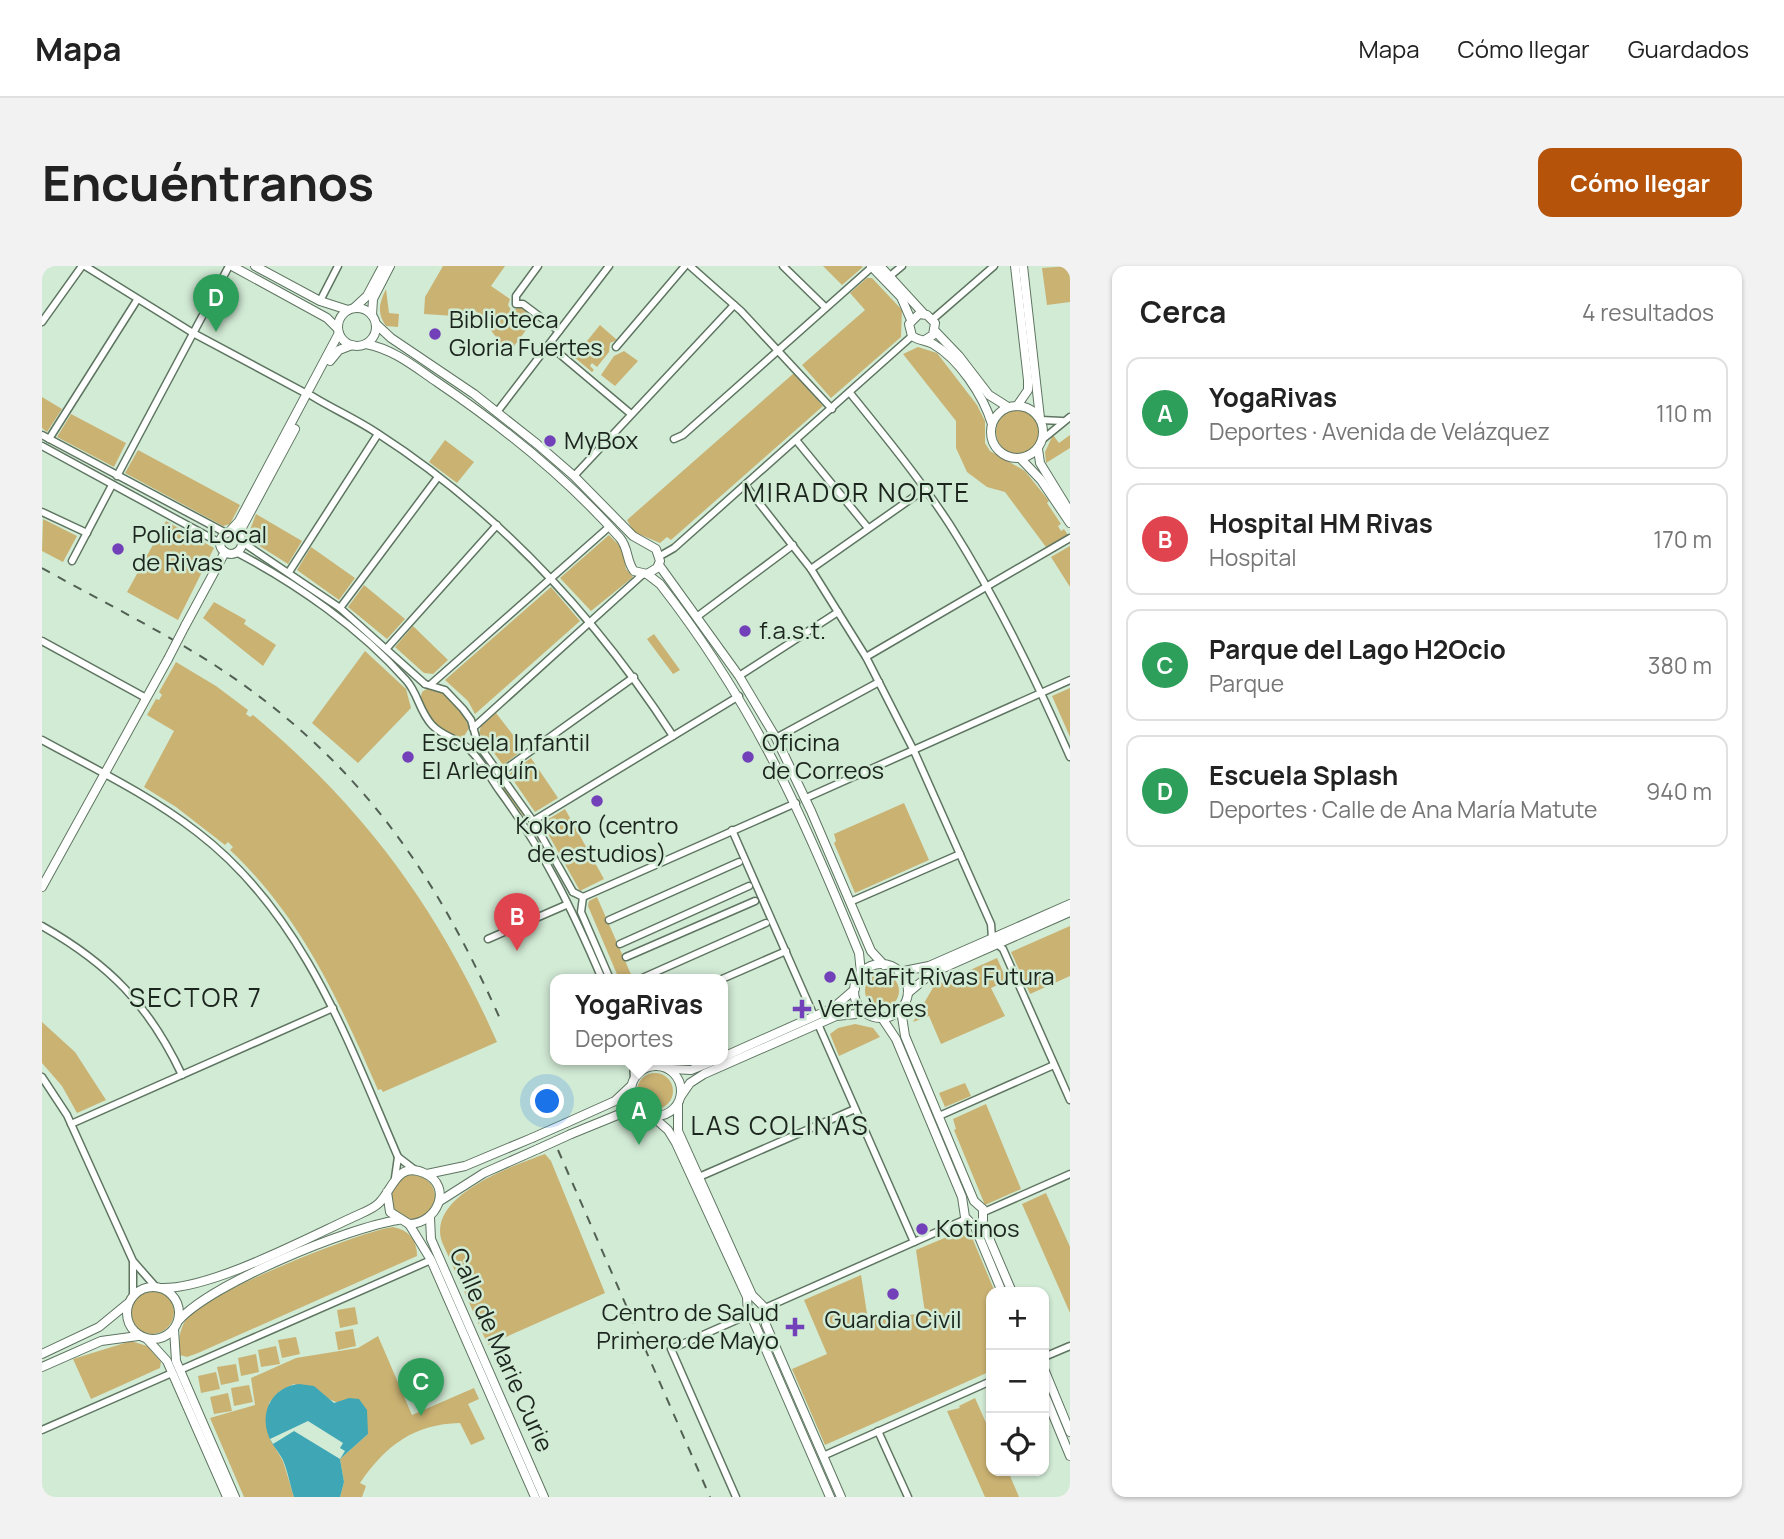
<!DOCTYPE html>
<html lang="es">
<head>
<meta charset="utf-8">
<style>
  body { margin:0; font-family:Manrope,sans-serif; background:#f2f2f2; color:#222 }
  .controls { position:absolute; right:21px; bottom:21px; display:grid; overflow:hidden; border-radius:14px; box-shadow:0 2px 5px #0004 }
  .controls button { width:63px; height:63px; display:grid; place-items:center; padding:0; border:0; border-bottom:2px solid #e0e0e0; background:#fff; color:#222; font:35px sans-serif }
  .you { position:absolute; left:506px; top:836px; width:24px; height:24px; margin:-18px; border:5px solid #fff; border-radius:50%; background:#1a73e8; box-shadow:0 0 0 10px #1a73e833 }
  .badge { display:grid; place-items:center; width:46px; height:46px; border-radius:50%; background:#b45309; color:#fff; font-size:23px; font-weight:700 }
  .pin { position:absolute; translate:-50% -58px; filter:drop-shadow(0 2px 4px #0008) }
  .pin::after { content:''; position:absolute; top:37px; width:24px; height:21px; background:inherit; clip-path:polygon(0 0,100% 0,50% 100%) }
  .popup { position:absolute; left:508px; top:708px; width:178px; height:91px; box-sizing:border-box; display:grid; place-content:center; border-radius:14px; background:#fff; filter:drop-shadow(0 2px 5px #0005); font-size:23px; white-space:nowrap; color:#767676 }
  .popup b { font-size:26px; color:#222 }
  .popup::after { content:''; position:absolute; left:50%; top:100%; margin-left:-14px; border:14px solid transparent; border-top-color:#fff }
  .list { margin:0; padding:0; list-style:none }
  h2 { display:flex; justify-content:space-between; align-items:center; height:91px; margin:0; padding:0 28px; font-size:30px }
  h2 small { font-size:23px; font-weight:400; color:#767676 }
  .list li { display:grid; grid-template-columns:46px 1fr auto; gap:21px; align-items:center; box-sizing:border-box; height:112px; margin:0 14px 14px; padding:0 14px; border:2px solid #e0e0e0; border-radius:14px }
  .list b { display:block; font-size:26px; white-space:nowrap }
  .list p { margin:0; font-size:23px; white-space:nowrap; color:#767676 }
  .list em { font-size:23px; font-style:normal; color:#767676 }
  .icon { flex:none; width:38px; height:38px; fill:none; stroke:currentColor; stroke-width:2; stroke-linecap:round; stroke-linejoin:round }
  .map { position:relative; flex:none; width:1028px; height:1231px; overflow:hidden; border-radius:14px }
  header { display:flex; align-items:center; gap:42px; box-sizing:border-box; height:98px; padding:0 35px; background:#fff; border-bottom:2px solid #e0e0e0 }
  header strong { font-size:33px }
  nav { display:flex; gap:38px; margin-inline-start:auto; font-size:24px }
  .intro { display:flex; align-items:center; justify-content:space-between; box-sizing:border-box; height:168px; padding:0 42px }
  h1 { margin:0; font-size:49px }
  .button { padding:18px 32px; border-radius:14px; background:#b45309; color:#fff; font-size:24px; font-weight:700 }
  main { display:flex; gap:42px; padding:0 42px }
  aside { flex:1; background:#fff; border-radius:14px; box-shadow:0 2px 5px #0004 }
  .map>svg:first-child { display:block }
  .green { fill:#cab273 }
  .water { fill:#3fa6b5 }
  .pier { fill:#d2ebd5 }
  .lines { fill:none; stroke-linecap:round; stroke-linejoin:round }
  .street-casing { stroke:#5e7561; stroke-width:9 }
  .secondary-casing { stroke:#5e7561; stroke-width:10 }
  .street { stroke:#fff; stroke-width:6 }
  .secondary { stroke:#fff; stroke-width:8 }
  .rail { stroke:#526054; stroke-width:2; stroke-dasharray:9 9; stroke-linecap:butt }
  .secondary-bridge-casing { stroke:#5e7561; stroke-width:10; stroke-linecap:butt }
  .secondary-bridge { stroke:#fff; stroke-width:8 }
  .poi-dot { fill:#7241b9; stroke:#d2ebd5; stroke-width:2.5 }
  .labels { text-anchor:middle; stroke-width:5; stroke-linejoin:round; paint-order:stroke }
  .poi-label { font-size:24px; fill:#1c261e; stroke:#d2ebd5; text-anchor:start }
  .street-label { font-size:24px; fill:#1c261e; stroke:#d2ebd5 }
  .neighbourhood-label { font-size:26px; letter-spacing:2px; fill:#1c261e; stroke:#d2ebd5 }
</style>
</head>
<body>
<header>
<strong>Mapa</strong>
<nav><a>Mapa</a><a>Cómo llegar</a><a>Guardados</a></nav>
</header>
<div class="intro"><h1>Encuéntranos</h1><a class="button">Cómo llegar</a></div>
<main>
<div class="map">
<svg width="1028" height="1231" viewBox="0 0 1028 1231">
  <rect width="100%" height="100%" fill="#d2ebd5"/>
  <g class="green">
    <polygon points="401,0 463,0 449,20 468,33 466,39 469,44 480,41 494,51 469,84 458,76 433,44 428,51 382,48 383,31"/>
    <polygon points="781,0 819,0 821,1 800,19"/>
    <polygon points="1028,0 1028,36 1005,39 1000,2"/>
    <polygon points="825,12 830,12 860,44 859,71 789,132 760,99 823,44 808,27"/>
    <path d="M 344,23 L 347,47 L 357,48 L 356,61 L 344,60 C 335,46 337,38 344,23 Z"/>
    <polygon points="558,59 575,74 568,77 567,86 555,101 550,97 548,100 552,104 550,106 532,91"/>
    <polygon points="876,81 895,87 935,139 943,155 943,177 948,185 983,205 1007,235 1005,237 1019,258 1016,260 1019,265 1022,263 1026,269 1004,281 963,226 945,221 925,206 914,182 914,155 861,88"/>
    <polygon points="582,85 596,95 573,120 559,109 572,90"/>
    <polygon points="752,107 781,140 629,274 625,271 618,277 592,266 585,254"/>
    <polygon points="0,131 20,143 5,166 0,162"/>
    <circle cx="976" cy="166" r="22"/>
    <polygon points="29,148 84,177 72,201 15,171"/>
    <polygon points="1011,169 1017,177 1028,169 1028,182 1004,197 1003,186"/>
    <polygon points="403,174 432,196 415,217 387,196"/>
    <polygon points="96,184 198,239 188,258 181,260 83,207"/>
    <polygon points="214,248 260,275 246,298 205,272"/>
    <polygon points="1,253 35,270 21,296 0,285"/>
    <polygon points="124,255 172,282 136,354 85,326"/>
    <polygon points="567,269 581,283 584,303 591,311 549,345 518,312"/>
    <polygon points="1028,280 1028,321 1009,291"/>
    <polygon points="269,281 313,312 297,334 255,304"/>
    <polygon points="322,319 363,353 345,373 306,341"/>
    <polygon points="509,321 538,355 433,448 426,435 403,414"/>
    <polygon points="172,336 204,354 202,358 234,379 221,400 161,352"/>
    <polygon points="371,360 406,394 391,408 382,407 353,381"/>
    <polygon points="612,368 638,404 631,408 605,373"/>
    <polygon points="323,385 364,423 369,442 316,497 270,457"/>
    <path d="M 134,396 L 174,420 L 206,444 L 204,448 L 208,451 L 211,449 C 324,544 395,641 455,776 L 341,826 L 339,823 L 336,824 C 297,735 260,652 188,584 L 191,581 L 186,576 L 183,579 L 134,541 L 102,521 L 132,465 L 105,449 L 114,433 L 117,434 L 120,429 L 117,426 Z"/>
    <path d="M 386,422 C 406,426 421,443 427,462 L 421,472 C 402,475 385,450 378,434 L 380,426 Z"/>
    <polygon points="1028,422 1028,471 1010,430"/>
    <polygon points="454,447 482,483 461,499 437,467 439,460"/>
    <polygon points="431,481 489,556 528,625 487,558"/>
    <polygon points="489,492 516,532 493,546 467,508"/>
    <polygon points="862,537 887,594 813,627 792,577 794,575 792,568"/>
    <polygon points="523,543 562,613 538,625 500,557"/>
    <polygon points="555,631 591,713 577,713 546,640 547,635"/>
    <polygon points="1028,660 1028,710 988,728 969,686"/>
    <polygon points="955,692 965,715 949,722 963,750 899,778 887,750 871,756 892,720"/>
    <circle cx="840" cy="725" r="17"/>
    <polygon points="0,756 33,786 64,834 35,847 20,820 0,797"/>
    <polygon points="813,758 831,762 838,771 797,790 788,768 796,762"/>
    <circle cx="613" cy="825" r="18"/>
    <polygon points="923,817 929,830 903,841 897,827"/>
    <polygon points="944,838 979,923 943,939 912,864 914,863 911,853"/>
    <path d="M 503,888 L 509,895 L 563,1027 L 446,1079 L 400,976 C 384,930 470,900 503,888 Z"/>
    <circle cx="371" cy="931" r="22"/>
    <polygon points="1004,927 1028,981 1028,1047 980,938"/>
    <path d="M 351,961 C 367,964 375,974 375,990 L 156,1087 L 145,1091 L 138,1089 C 136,1075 137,1060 148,1049 C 170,1025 316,966 351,961 Z"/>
    <polygon points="926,962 953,1026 949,1026 949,1105 783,1179 750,1103 785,1088 762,1034 819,1009 826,1054 883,1047 874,984"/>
    <circle cx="110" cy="1046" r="22"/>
    <polygon points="313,1041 316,1058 298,1062 295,1044"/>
    <polygon points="311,1063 314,1080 296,1084 293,1066"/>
    <path d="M 336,1070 L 370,1149 L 432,1122 L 437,1133 L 426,1138 L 443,1173 L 429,1179 L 418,1157 C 372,1158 344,1179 318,1217 L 324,1220 L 320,1231 L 298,1231 L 302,1216 L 298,1193 L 326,1168 L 296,1137 L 252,1118 L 238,1125 L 227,1137 L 228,1173 L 241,1195 L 252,1231 L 202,1231 L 168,1152 L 213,1139 L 209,1112 L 254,1092 L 316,1082 Z"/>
    <polygon points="254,1071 258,1088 240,1092 236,1074"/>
    <polygon points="89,1075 105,1080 119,1096 118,1102 49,1133 31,1093"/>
    <polygon points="234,1080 238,1098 219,1101 216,1084"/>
    <polygon points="214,1088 217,1106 199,1110 196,1092"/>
    <polygon points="194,1098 197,1115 179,1119 175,1101"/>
    <polygon points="174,1106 178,1123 159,1127 156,1110"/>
    <polygon points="207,1119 211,1136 192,1140 189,1122"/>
    <polygon points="186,1127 190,1145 172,1148 168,1131"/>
    <polygon points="933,1132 949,1168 949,1205 966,1205 977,1231 943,1231 905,1145 918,1142 917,1140"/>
  </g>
  <path class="water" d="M 257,1118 L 272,1120 L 292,1137 L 307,1132 L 317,1133 L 325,1144 L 326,1168 L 298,1193 L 302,1216 L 298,1231 L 252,1231 C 248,1219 246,1206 241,1194 C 237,1186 230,1179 227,1171 C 217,1146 230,1121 257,1118 Z"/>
  <polygon class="pier" points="266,1155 301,1177 298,1182 303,1185 298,1193 252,1165 231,1178 228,1173"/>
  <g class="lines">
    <defs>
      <g id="street">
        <polyline points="43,0 151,67 265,128"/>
        <polyline points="496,0 474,30 474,38 481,38 517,65"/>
        <polyline points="648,0 699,45 790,143"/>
        <polyline points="741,0 783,41"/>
        <polyline points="848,10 860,0"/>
        <polyline points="278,35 296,0"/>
        <polyline points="891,53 952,0"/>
        <polyline points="0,56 40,0"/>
        <polyline points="507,79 589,148"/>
        <polyline points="574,81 643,0"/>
        <path d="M 808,127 C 843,170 878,213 908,259 C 955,333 993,411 1028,491"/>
        <path d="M 270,130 C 291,143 314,153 335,167 C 456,245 553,350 631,470"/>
        <polyline points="455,146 567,0"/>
        <polyline points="999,154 1020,155"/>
        <polyline points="0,169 184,267"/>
        <polyline points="7,173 95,34"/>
        <polyline points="632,173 641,169 830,1"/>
        <polyline points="1001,173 1028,151"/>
        <polyline points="754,174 826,262"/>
        <polyline points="0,180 178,277"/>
        <polyline points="75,210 187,0"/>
        <polyline points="532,210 692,39"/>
        <polyline points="703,219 769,303 824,391 872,485 949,658 950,672"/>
        <polyline points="0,246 45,267"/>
        <polyline points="200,276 298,342 383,418"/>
        <path d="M 194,286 C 255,318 318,362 364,414 C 376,427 377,445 390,459 C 401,471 418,473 429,485 C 440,496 448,511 457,524 C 502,585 531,645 560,713"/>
        <polyline points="618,290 632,282 870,70"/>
        <polyline points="30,295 70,219"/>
        <polyline points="769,303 883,223"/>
        <polyline points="247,306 336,168"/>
        <polyline points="298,342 396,211"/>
        <polyline points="656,350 751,279"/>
        <polyline points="0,375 104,432"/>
        <polyline points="345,382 455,259"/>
        <polyline points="824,391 1028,272"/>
        <polyline points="697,410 796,346"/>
        <polyline points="383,418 403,424 421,443 429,454 436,478 491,555 531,626"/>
        <polyline points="388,419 567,261"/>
        <polyline points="431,462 600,309"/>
        <polyline points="734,472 837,416"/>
        <path d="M 0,474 C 53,503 107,529 155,566 C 261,647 305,773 356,891 L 373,904"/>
        <polyline points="458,507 592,411"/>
        <polyline points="764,532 1028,414"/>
        <polyline points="491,555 697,430"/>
        <polyline points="690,564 772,750"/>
        <polyline points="531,626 541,631 539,646 568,713"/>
        <polyline points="541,631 754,537"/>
        <polyline points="808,636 918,588"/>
        <polyline points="567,654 697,596"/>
        <path d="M 0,660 C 67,698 107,739 140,809"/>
        <polyline points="446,673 524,639"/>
        <polyline points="578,678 707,620"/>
        <polyline points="955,678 961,683 1028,834"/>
        <polyline points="584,691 713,635"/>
        <polyline points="598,713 724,657"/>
        <polyline points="680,713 744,685"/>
        <polyline points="776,758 872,976"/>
        <polyline points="591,793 592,813"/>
        <polyline points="610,793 618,800"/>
        <polyline points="0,811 25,849 91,995 113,1020"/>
        <polyline points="897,850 1012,799"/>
        <polyline points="29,858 291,742"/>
        <polyline points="657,911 813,843"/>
        <polyline points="353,912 356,891"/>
        <polyline points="942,946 1028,908"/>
        <polyline points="91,1029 91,997"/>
        <polyline points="723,1042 924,953"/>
        <polyline points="1002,1091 1028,1080"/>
        <polyline points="138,1104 389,994"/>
        <polyline points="0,1164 130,1107"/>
        <polyline points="836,1165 866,1231"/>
        <polyline points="781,1190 949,1115"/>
        <polyline points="694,1231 629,1083 706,1049"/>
      </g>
      <g id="secondary">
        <polyline points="190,0 285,52 296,63"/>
        <polyline points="213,0 278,35 306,44"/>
        <polyline points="829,0 859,31 869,54"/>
        <polyline points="838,0 882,48"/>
        <polyline points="973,0 986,114 986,124 975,140"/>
        <polyline points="981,0 998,152"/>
        <polyline points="312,42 325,30 341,0"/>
        <circle cx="315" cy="61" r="19"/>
        <polyline points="330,49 331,33 348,0"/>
        <polyline points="334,58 349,72 432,128 495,178 532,210 591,270 614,283 618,295 615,302 605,308"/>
        <polyline points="893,65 917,90 947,129 966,141"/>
        <path d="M 883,74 L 891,69 L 893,57 L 885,49 L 877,48 L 867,58 L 870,70 C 877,75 884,74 891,78 C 917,93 941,129 950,158"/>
        <path d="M 324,78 C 351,83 373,101 395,116 C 460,160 525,212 578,272 C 587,283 584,295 592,305 L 605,308 L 618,318 C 711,437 761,549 817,687 L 819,707"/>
        <polyline points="288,95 297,84 310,79"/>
        <circle cx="975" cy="166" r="26"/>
        <polyline points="996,183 998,197 1028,246"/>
        <polyline points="979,193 999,214 1028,257"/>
        <polyline points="187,266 197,255 297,67"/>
        <circle cx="189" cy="277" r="11"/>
        <polyline points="196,269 253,163"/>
        <polyline points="617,299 697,410 734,472 769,545 829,685 842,699"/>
        <polyline points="143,360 183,286"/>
        <polyline points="0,621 126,393"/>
        <circle cx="839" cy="725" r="27"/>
        <polyline points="857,706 887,700 1028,638"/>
        <polyline points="866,727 890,707 1028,646"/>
        <polyline points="859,744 863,770 932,935 941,943 941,958 970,1026"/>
        <polyline points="840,752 854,773 920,931 923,951 933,961 960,1026"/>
        <polyline points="681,791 791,742 813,723"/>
        <circle cx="614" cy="825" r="25"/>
        <polyline points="629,803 649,804 676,793"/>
        <polyline points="639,830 648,817 662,808 794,750 824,747"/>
        <polyline points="636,839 636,865 710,1029 723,1042 724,1059 799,1231"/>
        <polyline points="610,850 626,864 634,877 705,1031 706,1049 711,1054 788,1231"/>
        <polyline points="524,857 573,835 589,820"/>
        <polyline points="529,868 578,848 602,848"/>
        <polyline points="385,908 423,900 490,872"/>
        <polyline points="398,935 442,907 496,883"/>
        <polyline points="388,952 389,973 502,1231"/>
        <polyline points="367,958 389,994 493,1231"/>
        <circle cx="111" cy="1047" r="26"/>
        <path d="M 120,1022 C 171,1023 269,970 318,948 C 325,945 332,942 337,937 C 351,923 355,895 382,907 C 412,920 395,958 367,958 L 348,946 L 345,926"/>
        <path d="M 137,1054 C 171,1017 305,962 356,954"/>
        <polyline points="132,1063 134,1095 193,1231"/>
        <polyline points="105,1073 125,1095 185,1231"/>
        <polyline points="0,1088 57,1061 85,1038"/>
        <polyline points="0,1101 59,1075 96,1070"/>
        <polyline points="1002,1103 1028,1166"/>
        <polyline points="1002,1127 1028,1190"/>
      </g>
    </defs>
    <use href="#street" class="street-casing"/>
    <use href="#secondary" class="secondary-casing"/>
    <use href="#street" class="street"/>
    <use href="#secondary" class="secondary"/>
    <g class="rail">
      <path d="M 0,302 C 57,334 116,363 171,398 C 314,491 391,602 459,755"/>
      <polyline points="516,884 668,1231"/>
    </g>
    <defs>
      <g id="secondary-bridge">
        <polyline points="126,393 143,360"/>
        <polyline points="490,872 524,857"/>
        <polyline points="496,883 529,868"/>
      </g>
    </defs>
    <use href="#secondary-bridge" class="secondary-bridge-casing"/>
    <use href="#secondary-bridge" class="secondary-bridge"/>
  </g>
  <g class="poi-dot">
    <circle cx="393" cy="68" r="7"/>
    <circle cx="508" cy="175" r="7"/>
    <circle cx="76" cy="283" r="7"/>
    <circle cx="703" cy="365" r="7"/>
    <circle cx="366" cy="491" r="7"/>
    <circle cx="706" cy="491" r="7"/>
    <circle cx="555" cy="535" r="7"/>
    <circle cx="788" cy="711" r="7"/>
    <path d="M756.5 732.5h7v7h7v7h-7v7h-7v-7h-7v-7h7z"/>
    <circle cx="880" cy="963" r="7"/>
    <circle cx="851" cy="1028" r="7"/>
    <path d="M749.5 1050.5h7v7h7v7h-7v7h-7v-7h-7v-7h7z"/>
  </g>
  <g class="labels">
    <g class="poi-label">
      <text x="407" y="62">Biblioteca<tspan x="407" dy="28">Gloria Fuertes</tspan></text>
      <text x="522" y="183">MyBox</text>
      <text x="90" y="277">Policía Local<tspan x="90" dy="28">de Rivas</tspan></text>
      <text x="717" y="373">f.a.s.t.</text>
      <text x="380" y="485">Escuela Infantil<tspan x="380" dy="28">El Arlequín</tspan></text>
      <text x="720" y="485">Oficina<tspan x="720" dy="28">de Correos</tspan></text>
      <text x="555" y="568" text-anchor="middle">Kokoro (centro<tspan x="555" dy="28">de estudios)</tspan></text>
      <text x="802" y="719">AltaFit Rivas Futura</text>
      <text x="776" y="751">Vertèbres</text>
      <text x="894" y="971">Kotinos</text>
      <text x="737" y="1055" text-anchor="end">Centro de Salud<tspan x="737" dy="28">Primero de Mayo</tspan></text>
      <text x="851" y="1062" text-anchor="middle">Guardia Civil</text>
    </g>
    <g class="street-label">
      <text transform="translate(459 1084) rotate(66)" y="8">Calle de Marie Curie</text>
    </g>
    <g class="neighbourhood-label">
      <text x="815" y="236">MIRADOR NORTE</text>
      <text x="154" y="741">SECTOR 7</text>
      <text x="738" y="869">LAS COLINAS</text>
    </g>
  </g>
</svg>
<div class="controls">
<button>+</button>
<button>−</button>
<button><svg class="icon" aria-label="locate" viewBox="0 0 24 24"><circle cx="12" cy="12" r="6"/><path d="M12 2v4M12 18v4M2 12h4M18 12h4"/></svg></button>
</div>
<div class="you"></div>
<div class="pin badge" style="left:597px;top:879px;background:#2e9e5b">A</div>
<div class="popup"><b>YogaRivas</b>Deportes</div>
<div class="pin badge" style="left:475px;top:685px;background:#e0444e">B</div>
<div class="pin badge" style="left:379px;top:1150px;background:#2e9e5b">C</div>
<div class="pin badge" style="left:174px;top:66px;background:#2e9e5b">D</div>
</div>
<aside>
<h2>Cerca<small>4 resultados</small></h2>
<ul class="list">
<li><span class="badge" style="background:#2e9e5b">A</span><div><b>YogaRivas</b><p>Deportes · Avenida de Velázquez</p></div><em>110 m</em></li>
<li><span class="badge" style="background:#e0444e">B</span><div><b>Hospital HM Rivas</b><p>Hospital</p></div><em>170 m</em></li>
<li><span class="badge" style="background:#2e9e5b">C</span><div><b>Parque del Lago H2Ocio</b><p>Parque</p></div><em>380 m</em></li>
<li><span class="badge" style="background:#2e9e5b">D</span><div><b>Escuela Splash</b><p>Deportes · Calle de Ana María Matute</p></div><em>940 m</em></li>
</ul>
</aside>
</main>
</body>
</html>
